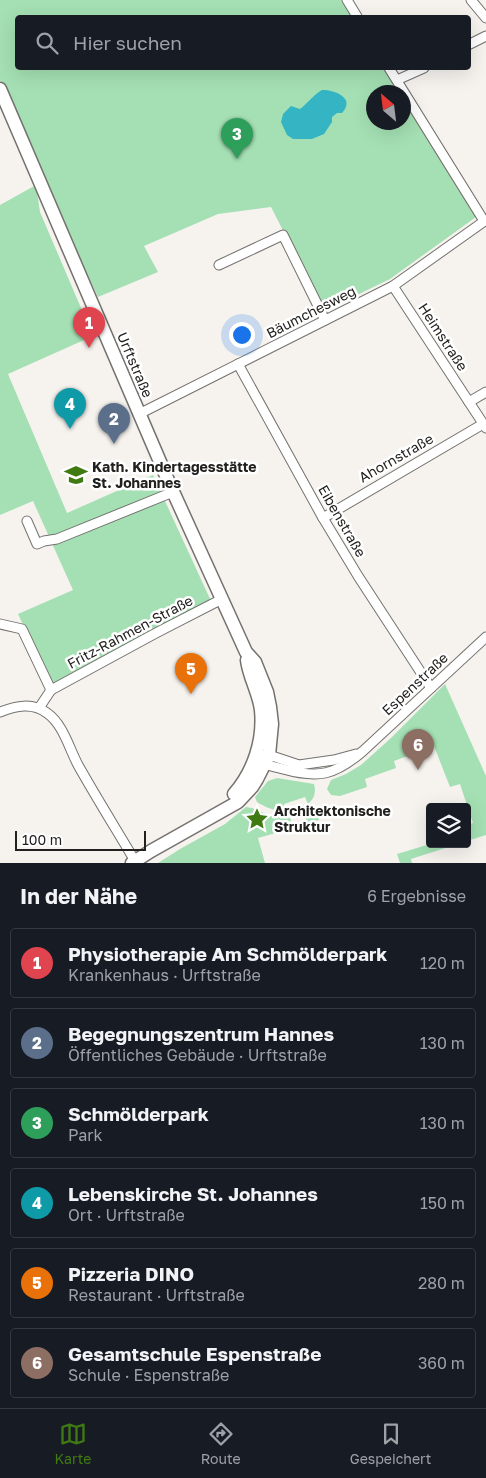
<!DOCTYPE html>
<html lang="de">
<head>
<meta charset="utf-8">
<style>
  body { margin:0; font-family:"Golos Text",sans-serif; background:#20242c; color:#f1f3f6 }
  .controls { position:absolute; right:15px; bottom:15px; display:grid; overflow:hidden; border-radius:5px; box-shadow:0 5px 20px #0002 }
  .controls button { width:45px; height:45px; display:grid; place-items:center; padding:0; border:0; border-bottom:1px solid #363941; background:#171b24; color:#f1f3f6; font:25px sans-serif }
  .compass { position:absolute; left:366px; top:85px; width:45px; height:45px; border-radius:50%; background:#171b24; box-shadow:0 5px 20px #0002; rotate:332deg }
  .scale { position:absolute; left:15px; bottom:12px; width:131px; box-sizing:border-box; padding-left:5px; border:2px solid #222120; border-top:0; font-size:14px; line-height:18px; white-space:nowrap; color:#222120; -webkit-text-stroke:4px #fff; paint-order:stroke }
  .you { position:absolute; left:241px; top:334px; width:18px; height:18px; margin:-12px; border:4px solid #fff; border-radius:50%; background:#1a73e8; box-shadow:0 0 0 8px #1a73e833 }
  .badge { display:grid; place-items:center; width:32px; height:32px; border-radius:50%; background:#3f7a12; color:#fff; font-size:16px; font-weight:700 }
  .pin { position:absolute; translate:-50% -41px; filter:drop-shadow(0 1px 2px #0008) }
  .pin::after { content:''; position:absolute; top:26px; width:18px; height:15px; background:inherit; clip-path:polygon(0 0,100% 0,50% 100%) }
  .list { margin:0; padding:0; list-style:none }
  h2 { display:flex; justify-content:space-between; align-items:center; height:65px; margin:0; padding:0 20px; font-size:21px }
  h2 small { font-size:16px; font-weight:400; color:#9ea1a6 }
  .list li { display:grid; grid-template-columns:32px 1fr auto; gap:15px; align-items:center; box-sizing:border-box; height:70px; margin:0 10px 10px; padding:0 10px; border:1px solid #363941; border-radius:5px }
  .list b { display:block; font-size:19px; white-space:nowrap }
  .list p { margin:0; font-size:16px; white-space:nowrap; color:#9ea1a6 }
  .list em { font-size:16px; font-style:normal; color:#9ea1a6 }
  .icon { flex:none; width:28px; height:28px; fill:none; stroke:currentColor; stroke-width:2; stroke-linecap:round; stroke-linejoin:round }
  .map { position:relative; flex:none; width:486px; height:863px; overflow:hidden }
  .search { position:absolute; background:#171b24; box-shadow:0 5px 20px #0002; left:15px; right:15px; top:15px; height:55px; display:flex; align-items:center; gap:12px; box-sizing:border-box; padding:0 18px; border-radius:5px; color:#9ea1a6; font-size:19px }
  .sheet { height:545px; background:#171b24 }
  nav { display:flex; justify-content:space-around; align-items:center; box-sizing:border-box; height:70px; border-top:1px solid #363941; background:#171b24; font-size:14px; color:#9ea1a6 }
  nav a { display:grid; justify-items:center; gap:2px }
  nav .on { color:#3f7a12 }
  .map>svg:first-child { display:block }
  .green { fill:#a4e0b3 }
  .water { fill:#35b4c4 }
  .lines { fill:none; stroke-linecap:round; stroke-linejoin:round }
  .street-casing { stroke:#74716e; stroke-width:11 }
  .secondary-casing { stroke:#74716e; stroke-width:15 }
  .street { stroke:#fff; stroke-width:9 }
  .secondary { stroke:#fff; stroke-width:12 }
  .labels { text-anchor:middle; stroke-width:5; stroke-linejoin:round; paint-order:stroke }
  .street-label { font-size:14px; fill:#222120; stroke:#fff }
  .poi-label { font-size:14px; font-weight:bold; fill:#222120; stroke:#fff; text-anchor:start }
</style>
</head>
<body>
<div class="map">
<svg width="486" height="863" viewBox="0 0 486 863">
  <rect width="100%" height="100%" fill="#f6f3ef"/>
  <g class="green">
    <polygon points="0,0 341,0 352,17 18,18 18,68 383,68 399,92 374,92 374,122 404,122 404,100 476,217 390,279 324,311 271,207 218,214 144,246 158,272 98,297 50,195 0,80"/>
    <polygon points="36,185 40,212 93,336 8,374 67,513 153,475 211,601 52,686 18,614 73,590 33,501 0,515 0,205"/>
    <polygon points="445,684 486,776 486,835 467,841 467,825 473,823 460,784 450,787 434,746 394,761 396,768 365,779 367,787 340,796 331,795 327,789 331,780 346,774 361,765 391,738"/>
    <path d="M 277,778 L 314,784 C 316,792 315,798 308,804 L 305,797 L 284,804 L 286,811 C 276,812 265,807 257,802 L 255,797 L 268,781 Z"/>
    <polygon points="246,807 252,808 271,816 290,818 293,828 258,838 265,863 158,863 180,849 225,824"/>
    <path d="M 331,808 L 339,809 L 318,815 L 319,820 L 307,823 L 305,815 C 313,809 322,809 331,808 Z"/>
    <polygon points="430,844 458,844 411,859 412,863 400,863 397,854"/>
  </g>
  <path class="water" d="M 322,90 C 335,90 356,98 342,113 L 337,113 L 332,117 L 332,122 L 324,134 L 312,139 L 293,139 L 287,135 L 281,122 L 283,114 L 291,106 L 300,109 C 308,103 313,95 322,90 Z"/>
  <g class="lines">
    <defs>
      <g id="street">
        <polyline points="347,0 358,18"/>
        <polyline points="471,0 486,18"/>
        <polyline points="468,45 486,36"/>
        <polyline points="389,68 484,221"/>
        <polyline points="397,80 424,68"/>
        <polyline points="219,265 283,235 325,320"/>
        <polyline points="393,286 486,428"/>
        <polyline points="238,364 323,518 358,576 431,688"/>
        <polyline points="469,402 486,392"/>
        <polyline points="139,414 393,286 486,220"/>
        <polyline points="323,518 483,424"/>
        <polyline points="27,521 37,544 44,541 57,539 173,492"/>
        <polyline points="0,624 22,629 51,690 39,708"/>
        <polyline points="51,690 156,633 222,599"/>
        <path d="M 0,712 C 16,706 32,702 47,713 C 63,724 69,748 78,765 C 96,797 116,829 135,861"/>
        <polyline points="264,755 269,755 299,765 334,760 356,754"/>
        <path d="M 261,761 C 267,766 276,767 283,769 C 319,779 335,775 363,751 L 486,637"/>
      </g>
      <g id="secondary">
        <polyline points="0,89 170,485 246,652 255,662 267,692 270,707 272,724 269,755 257,779 252,787 238,802 151,851 132,863"/>
        <path d="M 234,794 C 254,771 264,740 261,710 C 259,693 249,677 247,660"/>
      </g>
    </defs>
    <use href="#street" class="street-casing"/>
    <use href="#secondary" class="secondary-casing"/>
    <use href="#street" class="street"/>
    <use href="#secondary" class="secondary"/>
  </g>
  <defs>
    <symbol id="school-bare" viewBox="-9 -9 18 18"><path d="M0-5L7-2L0 1L-7-2ZM-4 1L0 2.5L4 1V4Q0 6-4 4Z" fill="#3f7a12" stroke="#fff" stroke-width="2.5" paint-order="stroke"/></symbol>
    <symbol id="sight-bare" viewBox="-9 -9 18 18"><path d="M0-6L1.8-2.2L6-1.7L2.9 1.2L3.7 5.4L0 3.3L-3.7 5.4L-2.9 1.2L-6-1.7L-1.8-2.2Z" fill="#3f7a12" stroke="#fff" stroke-width="2.5" paint-order="stroke"/></symbol>
  </defs>
  <g fill-rule="evenodd">
    <use href="#school-bare" x="60" y="459" width="32" height="32"/>
    <use href="#sight-bare" x="241" y="803" width="32" height="32"/>
  </g>
  <g class="labels">
    <g class="street-label">
      <text transform="translate(311 312) rotate(-27)" y="5">Bäumchesweg</text>
      <text transform="translate(443 337) rotate(57)" y="5">Heimstraße</text>
      <text transform="translate(135 365) rotate(67)" y="5">Urftstraße</text>
      <text transform="translate(396 458) rotate(-30)" y="5">Ahornstraße</text>
      <text transform="translate(342 521) rotate(60)" y="5">Eibenstraße</text>
      <text transform="translate(130 632) rotate(-28)" y="5">Fritz-Rahmen-Straße</text>
      <text transform="translate(415 684) rotate(-43)" y="5">Espenstraße</text>
    </g>
    <g class="poi-label">
      <text x="92" y="472">Kath. Kindertagesstätte<tspan x="92" dy="16">St. Johannes</tspan></text>
      <text x="274" y="816">Architektonische<tspan x="274" dy="16">Struktur</tspan></text>
    </g>
  </g>
</svg>
<div class="controls">
<button><svg class="icon" aria-label="layers" viewBox="0 0 24 24"><path d="M12 4l9 5-9 5-9-5zM3 14l9 5 9-5"/></svg></button>
</div>
<svg class="compass" viewBox="-18 -18 36 36"><path d="M0-13l5 13h-10z" fill="#e53935"/><path d="M0 13l5-13h-10z" fill="#9ea1a6"/></svg>
<div class="scale">100 m</div>
<div class="you"></div>
<div class="pin badge" style="left:89px;top:348px;background:#e0444e">1</div>
<div class="pin badge" style="left:114px;top:444px;background:#5c6f8a">2</div>
<div class="pin badge" style="left:237px;top:159px;background:#2e9e5b">3</div>
<div class="pin badge" style="left:70px;top:429px;background:#0f9aa8">4</div>
<div class="pin badge" style="left:191px;top:694px;background:#e8710a">5</div>
<div class="pin badge" style="left:418px;top:770px;background:#8d6e63">6</div>
<div class="search"><svg class="icon" aria-label="search" viewBox="0 0 24 24"><circle cx="10" cy="10" r="6"/><path d="M15 15l6 6"/></svg>Hier suchen</div>
</div>
<section class="sheet">
<h2>In der Nähe<small>6 Ergebnisse</small></h2>
<ul class="list">
<li><span class="badge" style="background:#e0444e">1</span><div><b>Physiotherapie Am Schmölderpark</b><p>Krankenhaus · Urftstraße</p></div><em>120 m</em></li>
<li><span class="badge" style="background:#5c6f8a">2</span><div><b>Begegnungszentrum Hannes</b><p>Öffentliches Gebäude · Urftstraße</p></div><em>130 m</em></li>
<li><span class="badge" style="background:#2e9e5b">3</span><div><b>Schmölderpark</b><p>Park</p></div><em>130 m</em></li>
<li><span class="badge" style="background:#0f9aa8">4</span><div><b>Lebenskirche St. Johannes</b><p>Ort · Urftstraße</p></div><em>150 m</em></li>
<li><span class="badge" style="background:#e8710a">5</span><div><b>Pizzeria DINO</b><p>Restaurant · Urftstraße</p></div><em>280 m</em></li>
<li><span class="badge" style="background:#8d6e63">6</span><div><b>Gesamtschule Espenstraße</b><p>Schule · Espenstraße</p></div><em>360 m</em></li>
</ul>
</section>
<nav>
<a class="on"><svg class="icon" aria-label="map" viewBox="0 0 24 24"><path d="M3 6l6-2 6 2 6-2v14l-6 2-6-2-6 2zM9 4v14M15 6v14"/></svg>Karte</a>
<a><svg class="icon" aria-label="directions" viewBox="0 0 24 24"><path d="M12 3l9 9-9 9-9-9zM9 14v-3h6M13 9l2 2-2 2"/></svg>Route</a>
<a><svg class="icon" aria-label="saved" viewBox="0 0 24 24"><path d="M7 4h10v16l-5-4-5 4z"/></svg>Gespeichert</a>
</nav>
</body>
</html>
